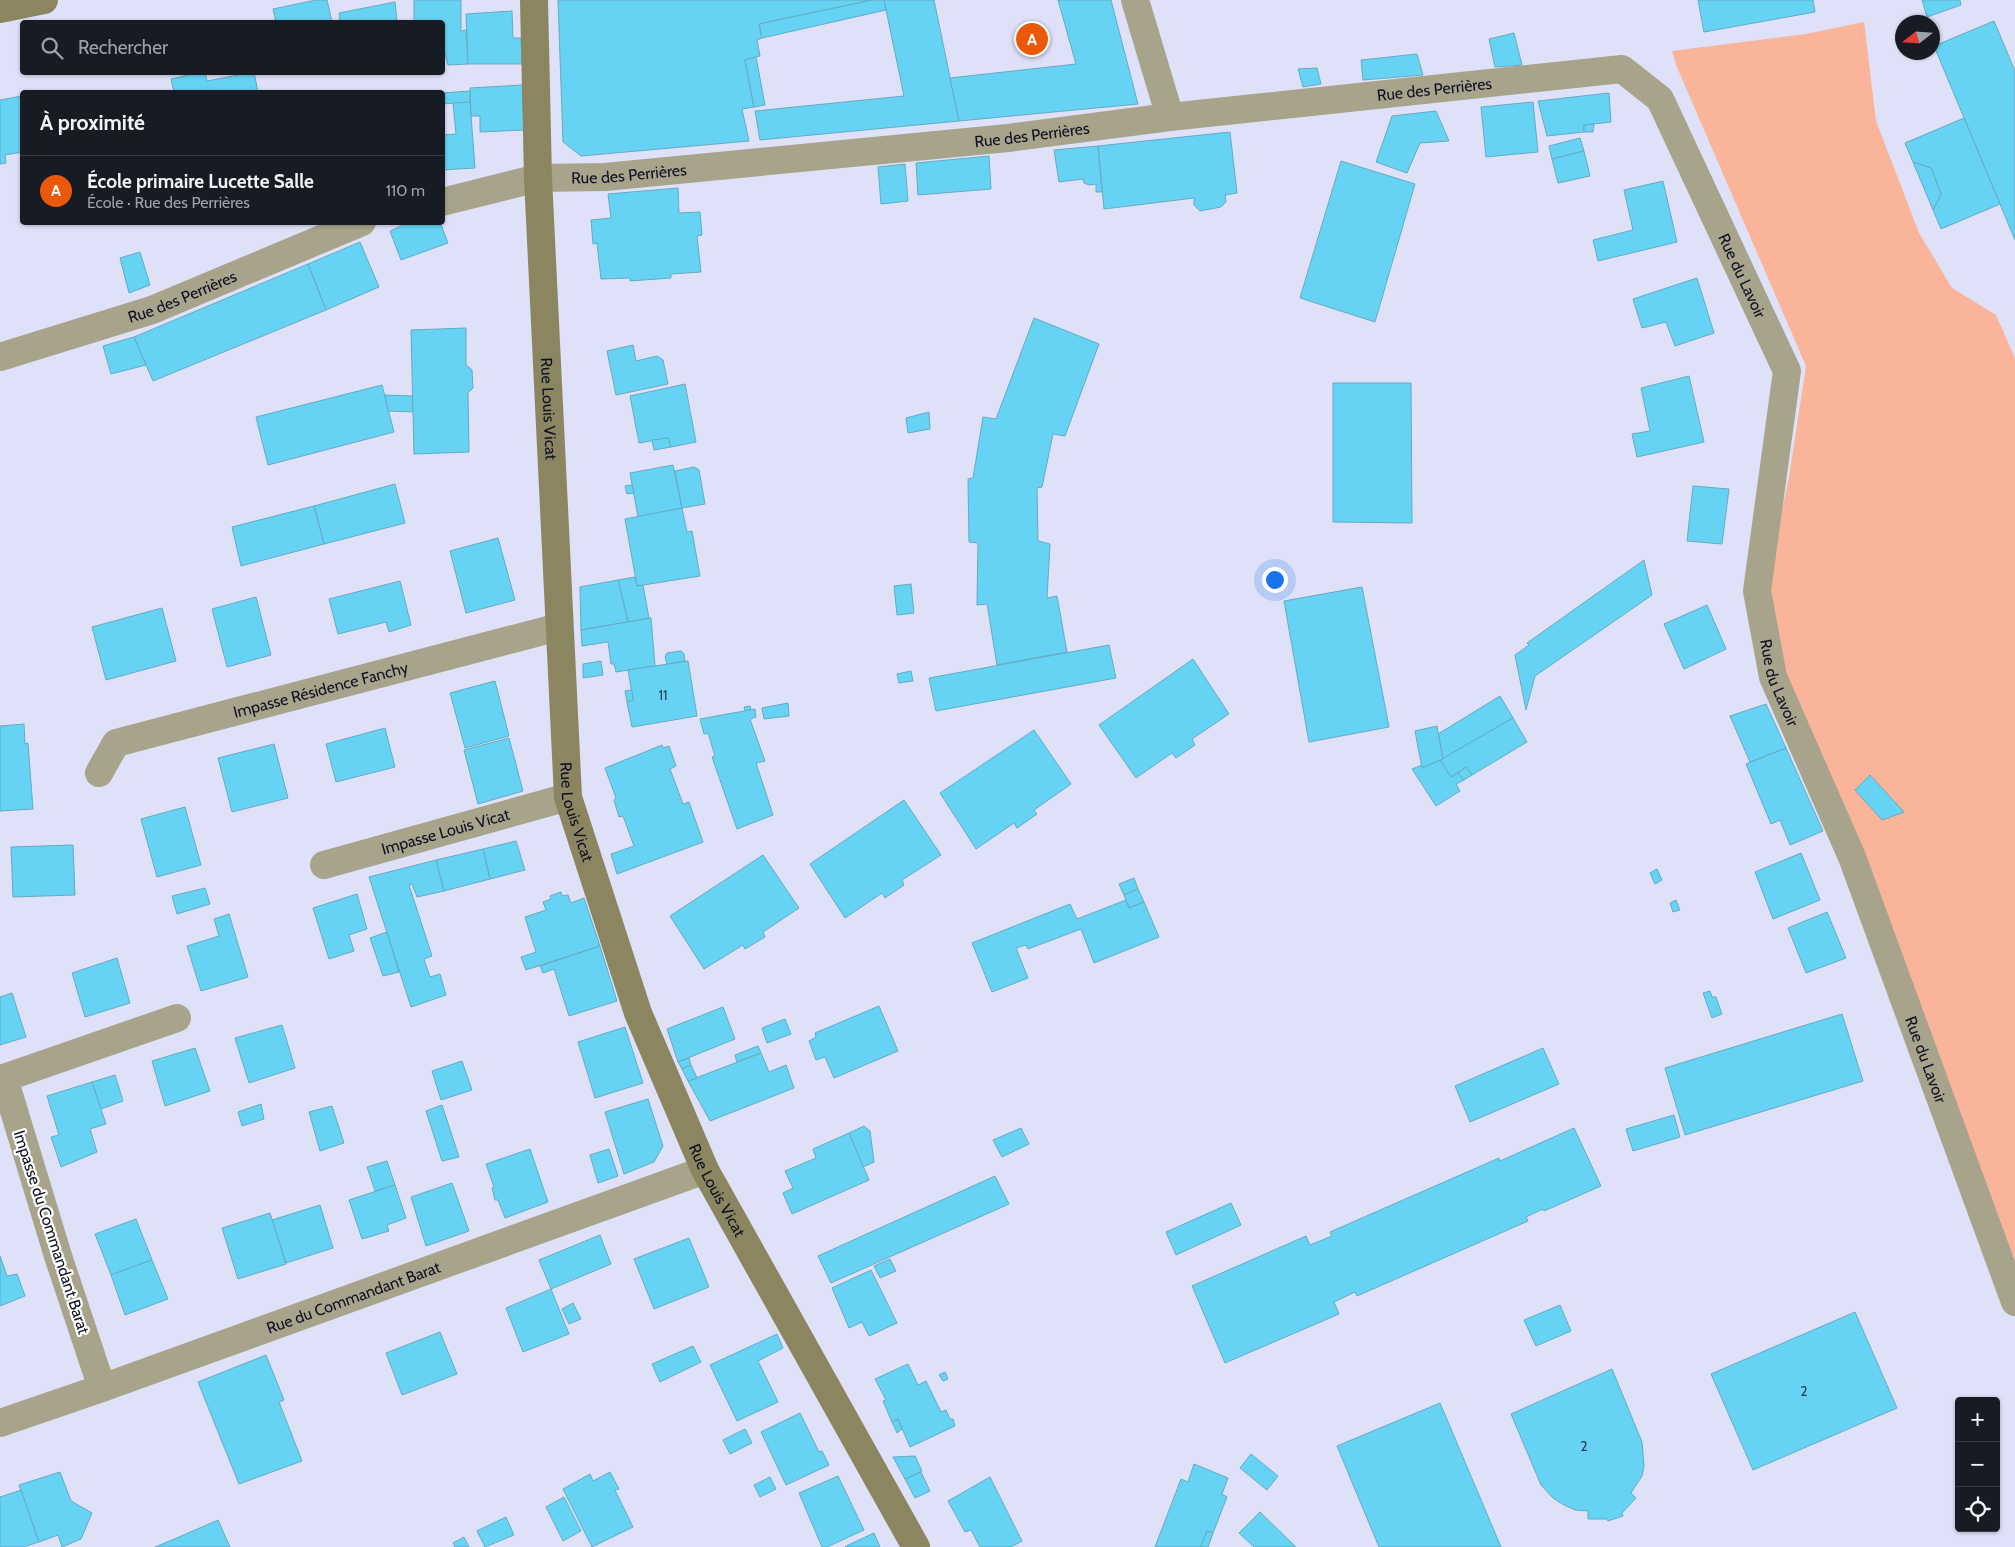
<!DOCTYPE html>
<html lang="fr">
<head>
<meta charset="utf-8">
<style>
  body { margin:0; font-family:Cabin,sans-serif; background:#242831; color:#f1f3f6 }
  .controls { position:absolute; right:15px; bottom:15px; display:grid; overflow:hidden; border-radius:5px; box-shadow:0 1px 4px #0004 }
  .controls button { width:45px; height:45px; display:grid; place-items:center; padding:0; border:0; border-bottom:1px solid #363941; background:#171b24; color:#f1f3f6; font:25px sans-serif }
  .compass { position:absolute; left:1895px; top:15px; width:45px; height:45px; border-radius:50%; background:#171b24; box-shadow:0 1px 4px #0004; rotate:253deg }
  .you { position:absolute; left:1274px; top:579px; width:18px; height:18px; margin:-12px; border:4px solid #fff; border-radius:50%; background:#1a73e8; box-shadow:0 0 0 8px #1a73e833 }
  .badge { display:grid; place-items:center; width:32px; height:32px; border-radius:50%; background:#ea580c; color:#fff; font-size:16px; font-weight:700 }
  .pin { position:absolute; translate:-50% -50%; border:2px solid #fff; box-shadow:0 1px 5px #0006 }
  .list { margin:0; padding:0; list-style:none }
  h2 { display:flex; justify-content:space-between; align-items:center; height:65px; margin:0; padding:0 20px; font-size:21px }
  h2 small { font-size:16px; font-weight:400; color:#9ea1a6 }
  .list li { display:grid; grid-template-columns:32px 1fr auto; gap:15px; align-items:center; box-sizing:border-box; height:70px; padding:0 20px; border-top:1px solid #363941 }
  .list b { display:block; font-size:19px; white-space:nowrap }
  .list p { margin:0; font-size:16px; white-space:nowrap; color:#9ea1a6 }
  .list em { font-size:16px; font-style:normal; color:#9ea1a6 }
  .icon { flex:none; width:28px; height:28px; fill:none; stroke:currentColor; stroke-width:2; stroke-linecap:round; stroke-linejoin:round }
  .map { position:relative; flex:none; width:2015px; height:1547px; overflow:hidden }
  .search { position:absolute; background:#171b24; box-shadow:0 1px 4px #0004; left:20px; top:20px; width:425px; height:55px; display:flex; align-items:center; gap:12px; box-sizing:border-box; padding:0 18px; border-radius:5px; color:#9ea1a6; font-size:19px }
  .panel { position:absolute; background:#171b24; box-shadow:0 1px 4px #0004; left:20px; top:90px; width:425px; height:135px; border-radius:5px }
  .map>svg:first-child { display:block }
  .green { fill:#f9b49a }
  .building { fill:#66d3f5; stroke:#64abc2 }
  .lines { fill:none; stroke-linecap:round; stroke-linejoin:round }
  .street { stroke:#a7a48b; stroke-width:28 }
  .secondary { stroke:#8b8560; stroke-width:28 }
  .labels { text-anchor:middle; stroke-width:4.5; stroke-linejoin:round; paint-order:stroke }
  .number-label { font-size:14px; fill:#264158 }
  .street-label { font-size:16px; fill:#101023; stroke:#fff }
</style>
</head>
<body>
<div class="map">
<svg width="2015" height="1547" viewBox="0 0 2015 1547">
  <rect width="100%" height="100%" fill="#dee1f8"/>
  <polygon class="green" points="1864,22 1876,121 1919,233 1952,288 1996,315 2015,358 2015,1260 1781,668 1771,591 1776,538 1789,477 1806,366 1676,65 1672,51 1806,34"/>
  <g class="building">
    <polygon points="316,0 327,0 332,22 276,22 273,9"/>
    <polygon points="414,0 461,0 461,31 466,30 468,64 448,65 442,43 442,22 414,22"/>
    <polygon points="558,0 872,0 759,24 762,38 757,40 760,56 745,60 754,107 742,109 749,141 581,156 563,142"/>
    <polygon points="872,0 884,0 886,10 762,38 759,24"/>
    <polygon points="884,0 934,0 959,121 760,140 755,111 904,96"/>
    <polygon points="1058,0 1111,0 1138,104 959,121 950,78 1076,64"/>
    <polygon points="1698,0 1813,0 1815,12 1704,32"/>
    <polygon points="1922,0 1960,0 1961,5 1927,17"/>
    <polygon points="395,2 397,22 340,22 339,13"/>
    <polygon points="512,11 513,38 521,38 522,64 468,64 466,14"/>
    <polygon points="1994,21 2015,71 2015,240 1934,46"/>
    <polygon points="1514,33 1522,65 1495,67 1489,39"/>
    <polygon points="1417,54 1423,75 1363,80 1361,60"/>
    <polygon points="756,57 765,105 754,107 745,60"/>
    <polygon points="1317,68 1321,84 1303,87 1298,69"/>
    <polygon points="201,72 205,72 207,81 254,72 258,92 174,92 171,79"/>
    <polygon points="522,85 524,130 480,132 480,116 471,116 470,88"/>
    <polygon points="470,91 470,102 442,104 442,93"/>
    <polygon points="1609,93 1611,122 1584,125 1584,132 1547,136 1538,101"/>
    <polygon points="22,96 22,152 5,155 6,163 0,164 0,100"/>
    <polygon points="470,102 475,168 442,170 442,135 456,134 453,103"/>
    <polygon points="1533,102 1538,152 1486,157 1481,107"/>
    <polygon points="1436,111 1449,141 1420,143 1407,173 1376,162 1392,116"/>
    <polygon points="1964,118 2000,204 1941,229 1933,210 1941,194 1931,168 1913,162 1905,143"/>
    <polygon points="1594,124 1593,132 1584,132 1584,125"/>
    <polygon points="1230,132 1237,193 1225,195 1226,202 1221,207 1200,211 1194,205 1194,198 1104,209 1098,146"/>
    <polygon points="1580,138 1584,151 1552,159 1549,146"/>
    <polygon points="1098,146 1102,192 1096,192 1096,184 1089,185 1084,183 1083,179 1059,182 1054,150"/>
    <polygon points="1584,151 1590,176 1558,183 1552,159"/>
    <polygon points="989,156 991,189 918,195 916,163"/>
    <polygon points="1341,161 1415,184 1375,322 1300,298"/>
    <polygon points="1913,162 1931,168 1941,194 1933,210"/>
    <polygon points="905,164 908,201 881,204 878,167"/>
    <polygon points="1663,181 1677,242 1598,261 1593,240 1633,230 1624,190"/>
    <polygon points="678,188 679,213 700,212 702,235 697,236 701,272 671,274 671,278 630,281 630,278 601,279 597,243 593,244 591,220 611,218 608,194"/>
    <polygon points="410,222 440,222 448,243 401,260 390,231"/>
    <polygon points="360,242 379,287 326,310 308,264"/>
    <polygon points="140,252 150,285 129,293 120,258"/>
    <polygon points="308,264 326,310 153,381 134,337"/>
    <polygon points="1697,278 1714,333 1675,346 1666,322 1642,328 1633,299"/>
    <polygon points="1034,318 1099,344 1065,436 1053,434 1042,487 1037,488 1038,541 1050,544 1047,598 1057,596 1067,652 997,665 987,604 977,605 978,543 969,542 968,479 973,478 983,417 996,419"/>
    <polygon points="466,328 466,365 472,370 473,388 468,393 469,452 414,454 411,330"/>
    <polygon points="134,337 146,365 111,374 103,346"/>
    <polygon points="633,345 636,361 657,356 663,360 668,384 616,395 607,351"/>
    <polygon points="1689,376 1704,442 1637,457 1632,434 1650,431 1641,388"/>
    <polygon points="1333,383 1411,383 1412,523 1333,522"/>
    <polygon points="685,384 696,442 671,447 668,438 639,443 630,396"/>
    <polygon points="382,385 394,432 268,465 256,417"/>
    <polygon points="385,395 412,396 413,412 388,411"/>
    <polygon points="929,412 930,429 908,433 906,418"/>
    <polygon points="668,438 671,447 654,450 652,440"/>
    <polygon points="673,465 682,508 638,517 630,473"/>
    <polygon points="694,467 699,470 705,504 682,508 675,471"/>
    <polygon points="395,484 405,523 324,544 314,506"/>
    <polygon points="632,485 634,493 627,494 625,486"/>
    <polygon points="1693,486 1729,489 1722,544 1687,541"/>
    <polygon points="314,506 324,544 241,566 232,527"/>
    <polygon points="682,508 687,532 692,531 700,576 637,586 625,519"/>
    <polygon points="498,538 515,600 466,613 450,551"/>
    <polygon points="1644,560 1652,595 1535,676 1526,710 1515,655 1529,645 1527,643"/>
    <polygon points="635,577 637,586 643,585 649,618 628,622 618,580"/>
    <polygon points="618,580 628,622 581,630 580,587"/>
    <polygon points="400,581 411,625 389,632 386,622 338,634 329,599"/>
    <polygon points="911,584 914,613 897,615 894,586"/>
    <polygon points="1362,587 1389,727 1309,742 1284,601"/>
    <polygon points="256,597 271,655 227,667 212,609"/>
    <polygon points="1707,605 1726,649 1684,669 1664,624"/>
    <polygon points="162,608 176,661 106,680 92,627"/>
    <polygon points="651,618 655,666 616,672 614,664 611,664 608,642 582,646 581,630"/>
    <polygon points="1109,645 1116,678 936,711 929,678"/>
    <polygon points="681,651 684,654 685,661 667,664 665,657 667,653"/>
    <polygon points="1193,659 1229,714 1192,739 1195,745 1176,758 1172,753 1136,778 1099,725"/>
    <polygon points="601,661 603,675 583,678 583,664"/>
    <polygon points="688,661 697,716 632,727 627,702 633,700 628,670"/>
    <polygon points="911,671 913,681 899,683 897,674"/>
    <polygon points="495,681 509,736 465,748 450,693"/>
    <polygon points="632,690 633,700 627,702 625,691"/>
    <polygon points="1500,696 1513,718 1443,759 1438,734"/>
    <polygon points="788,703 789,716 764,719 762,708"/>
    <polygon points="1766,704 1786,748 1750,762 1730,716"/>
    <polygon points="750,706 751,710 745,711 744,707"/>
    <polygon points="755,709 756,717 750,719 765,761 756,763 773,815 737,829 712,757 715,756 708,733 704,734 700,719"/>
    <polygon points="1513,718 1527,742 1472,775 1466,767 1451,777 1440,760"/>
    <polygon points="24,724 25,744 28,743 33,809 0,811 0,726"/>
    <polygon points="1437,726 1443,759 1422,768 1415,731"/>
    <polygon points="385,728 395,767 336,782 326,744"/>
    <polygon points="1034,730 1071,784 1034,810 1037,814 1017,828 1014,823 976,849 940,793"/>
    <polygon points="509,738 523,791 478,804 464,750"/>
    <polygon points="274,744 288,798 232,812 218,758"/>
    <polygon points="662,745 663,748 669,746 676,766 670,769 683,804 689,802 703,842 617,874 611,854 634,846 623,816 619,817 614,800 616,798 605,768"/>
    <polygon points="1786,748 1823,831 1790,845 1780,820 1771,824 1746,764"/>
    <polygon points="1440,760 1451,777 1458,773 1464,780 1456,784 1460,791 1436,806 1412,769 1422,765 1422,768"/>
    <polygon points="1466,767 1472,775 1464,780 1458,773"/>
    <polygon points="1870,775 1904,812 1882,820 1855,790"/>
    <polygon points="904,800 941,855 902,880 904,885 885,898 882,893 845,918 810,864"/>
    <polygon points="185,807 201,865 157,877 141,819"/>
    <polygon points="516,841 525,870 490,879 483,849"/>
    <polygon points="73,845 75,895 13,897 11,847"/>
    <polygon points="483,849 490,879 444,891 436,860"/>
    <polygon points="1801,853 1820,900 1773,919 1755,872"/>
    <polygon points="763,855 799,908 763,932 765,937 745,949 743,945 704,969 670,916"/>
    <polygon points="436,860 444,891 417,897 412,884 409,885 432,956 424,959 430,977 440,974 446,995 411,1007 369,877"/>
    <polygon points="1657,869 1662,880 1655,884 1650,873"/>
    <polygon points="1134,878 1138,889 1124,895 1119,884"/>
    <polygon points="205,888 210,904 177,914 172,896"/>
    <polygon points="1138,889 1144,902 1129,908 1124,895"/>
    <polygon points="561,892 562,896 568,895 571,903 584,898 600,946 526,970 521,957 536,952 525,917 546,910 543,902 551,899 550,896"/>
    <polygon points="357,894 367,929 349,935 354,951 329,959 313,908"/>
    <polygon points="1126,900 1129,908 1144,902 1159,937 1094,963 1081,929 1028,949 1026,945 1016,948 1028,978 992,992 972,943 1070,904 1077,919"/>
    <polygon points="1676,900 1680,910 1673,912 1670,903"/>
    <polygon points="1827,912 1846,958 1806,973 1788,928"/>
    <polygon points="229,914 248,977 201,991 187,946 219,936 214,919"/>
    <polygon points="387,932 399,972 383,976 370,938"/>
    <polygon points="600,946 617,1001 569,1016 554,969 543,973 540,966"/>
    <polygon points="117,958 130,1003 85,1017 72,973"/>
    <polygon points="1710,991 1712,997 1716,997 1722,1014 1712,1018 1703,993"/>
    <polygon points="12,993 26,1037 0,1045 0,997"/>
    <polygon points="879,1006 898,1051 834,1078 825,1057 816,1060 809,1041 816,1037 815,1033"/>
    <polygon points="723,1007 735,1039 678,1062 667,1029"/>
    <polygon points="1842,1014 1863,1081 1685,1135 1665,1068"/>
    <polygon points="785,1019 791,1034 767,1043 762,1028"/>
    <polygon points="282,1025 295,1068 249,1083 235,1038"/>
    <polygon points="625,1027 643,1083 595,1098 578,1042"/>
    <polygon points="758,1046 761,1053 737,1062 735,1055"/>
    <polygon points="195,1048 210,1091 165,1106 152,1061"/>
    <polygon points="1543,1048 1559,1084 1470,1122 1455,1086"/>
    <polygon points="761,1053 769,1072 786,1065 794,1088 710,1121 688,1081"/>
    <polygon points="689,1058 691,1065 682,1069 678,1062"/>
    <polygon points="462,1061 472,1090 441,1100 432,1071"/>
    <polygon points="691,1065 697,1078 688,1081 682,1069"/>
    <polygon points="115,1075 123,1101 101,1109 92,1082"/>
    <polygon points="92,1082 106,1124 90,1129 97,1152 61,1167 51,1137 59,1135 47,1096"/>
    <polygon points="648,1099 663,1146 654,1162 624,1174 605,1112"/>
    <polygon points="261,1104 264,1119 242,1126 238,1112"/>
    <polygon points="442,1105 459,1157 442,1161 426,1111"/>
    <polygon points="332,1106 344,1143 320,1151 309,1112"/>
    <polygon points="1674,1115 1680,1137 1633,1151 1626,1129"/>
    <polygon points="864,1126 870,1131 874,1162 863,1167 849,1133"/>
    <polygon points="1021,1128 1029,1144 1002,1157 993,1140"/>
    <polygon points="1574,1128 1601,1186 1544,1211 1543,1209 1526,1217 1528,1221 1357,1296 1355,1292 1334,1302 1339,1314 1225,1363 1192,1286 1306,1236 1310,1245 1332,1236 1330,1232 1499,1158 1500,1161"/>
    <polygon points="849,1133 869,1180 792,1214 783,1193 793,1188 785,1171 816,1158 813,1149"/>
    <polygon points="530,1149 548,1202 505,1218 498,1200 495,1200 492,1188 494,1187 486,1164"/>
    <polygon points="609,1149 618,1176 598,1183 590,1155"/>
    <polygon points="387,1161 395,1185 375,1191 367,1167"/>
    <polygon points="995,1176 1009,1204 831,1283 818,1256"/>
    <polygon points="452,1183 469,1231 426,1246 411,1197"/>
    <polygon points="395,1185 406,1218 387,1225 389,1231 362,1239 349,1200"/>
    <polygon points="1231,1203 1241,1225 1176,1255 1166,1232"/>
    <polygon points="320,1205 333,1248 286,1263 272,1220"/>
    <polygon points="270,1213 286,1264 238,1279 222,1228"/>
    <polygon points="136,1219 152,1260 111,1275 95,1234"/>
    <polygon points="600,1235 611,1264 551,1289 539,1260"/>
    <polygon points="689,1238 709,1287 654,1309 634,1259"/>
    <polygon points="0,1256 7,1276 17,1274 25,1296 0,1306"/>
    <polygon points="890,1259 896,1271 880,1278 874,1266"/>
    <polygon points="152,1260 168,1299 125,1315 111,1275"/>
    <polygon points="871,1270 897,1323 869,1336 862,1322 849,1328 832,1288"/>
    <polygon points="551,1289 569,1334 523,1352 506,1308"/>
    <polygon points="573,1303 581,1319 569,1324 562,1309"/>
    <polygon points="1560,1305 1571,1331 1536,1346 1524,1320"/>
    <polygon points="1855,1312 1897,1408 1753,1470 1711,1374"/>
    <polygon points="440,1332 457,1374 402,1395 386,1353"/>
    <polygon points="777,1334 783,1348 758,1361 778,1402 737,1421 710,1365"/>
    <polygon points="693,1346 701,1362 660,1382 652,1364"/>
    <polygon points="266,1355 284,1400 279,1402 302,1461 239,1484 198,1382"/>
    <polygon points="908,1364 918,1385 926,1381 941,1412 946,1410 950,1419 953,1419 955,1426 910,1447 898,1419 892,1422 883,1401 886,1400 875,1379"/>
    <polygon points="1612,1369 1642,1442 1644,1466 1642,1476 1631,1493 1636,1498 1622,1513 1623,1516 1608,1521 1607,1519 1588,1519 1588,1511 1575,1510 1564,1505 1553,1498 1541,1485 1511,1414"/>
    <polygon points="945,1372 948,1379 943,1381 939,1375"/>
    <polygon points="1440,1403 1501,1547 1379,1547 1337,1446"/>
    <polygon points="800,1413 819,1452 822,1451 829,1465 786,1485 761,1432"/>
    <polygon points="898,1419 902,1429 897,1433 892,1422"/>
    <polygon points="745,1429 752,1443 730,1454 723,1440"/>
    <polygon points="1251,1454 1278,1476 1267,1490 1240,1468"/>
    <polygon points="915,1456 922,1471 905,1479 893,1457"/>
    <polygon points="1194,1464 1228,1478 1222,1494 1227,1497 1213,1533 1207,1531 1201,1547 1155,1547 1181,1479 1188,1482"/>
    <polygon points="60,1472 71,1501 92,1513 81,1539 62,1547 58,1535 39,1542 19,1485"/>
    <polygon points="610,1472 619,1489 615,1490 633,1527 592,1547 563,1489 590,1474 593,1481"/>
    <polygon points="921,1472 930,1491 915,1498 905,1479"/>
    <polygon points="838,1476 864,1530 827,1547 822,1547 799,1493"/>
    <polygon points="770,1477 776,1489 760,1497 754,1485"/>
    <polygon points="990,1477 1022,1541 1011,1547 980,1547 971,1530 965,1532 948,1501"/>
    <polygon points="21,1490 39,1542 23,1547 0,1547 0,1497"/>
    <polygon points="564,1497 581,1531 563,1541 546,1507"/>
    <polygon points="1260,1512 1296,1547 1254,1547 1239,1533"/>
    <polygon points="506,1517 514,1535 485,1547 477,1531"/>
    <polygon points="218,1520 230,1547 155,1547 172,1540"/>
    <polygon points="1207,1531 1213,1533 1208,1547 1201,1547"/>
    <polygon points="874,1533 880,1547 845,1547 846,1546"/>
    <polygon points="464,1537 469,1547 455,1547 453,1543"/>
  </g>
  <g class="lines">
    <g class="street">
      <polyline points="1135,0 1170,117"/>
      <path id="s1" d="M 442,202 L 538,178 L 605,177 L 1008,138 L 1170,117 L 1622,69 L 1660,99 L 1787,371 L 1757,591 L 1773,677 L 1852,857 L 2015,1302"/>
      <path id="s2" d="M 0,357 L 152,310 L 362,222"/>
      <path id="s3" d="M 99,773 L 116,743 L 559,627"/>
      <path id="s4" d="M 324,865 L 568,797"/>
      <polyline points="102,1388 58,1256 4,1078 177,1018"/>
      <path id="s5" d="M 0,1423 L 102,1388 L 705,1170"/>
    </g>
    <g class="secondary">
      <path id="s6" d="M 534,0 L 538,178 L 568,797 L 638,1013 L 705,1170 L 916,1547"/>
      <polyline points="0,9 44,0"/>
    </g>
  </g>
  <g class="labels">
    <g class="number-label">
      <text x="663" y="700">11</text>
      <text x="1804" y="1396">2</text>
      <text x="1584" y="1451">2</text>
    </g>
    <g class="street-label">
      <text dy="6" stroke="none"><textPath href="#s1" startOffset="1000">Rue des Perrières</textPath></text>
      <text dy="6" stroke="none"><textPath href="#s1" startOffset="595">Rue des Perrières</textPath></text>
      <text dy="6" stroke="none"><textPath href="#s1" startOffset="190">Rue des Perrières</textPath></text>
      <text dy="6" stroke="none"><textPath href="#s1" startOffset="1432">Rue du Lavoir</textPath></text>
      <text dy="6" stroke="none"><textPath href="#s2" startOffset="192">Rue des Perrières</textPath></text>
      <text dy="6" stroke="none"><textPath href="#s6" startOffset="409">Rue Louis Vicat</textPath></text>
      <text dy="6" stroke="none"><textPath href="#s1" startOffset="1854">Rue du Lavoir</textPath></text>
      <text dy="6" stroke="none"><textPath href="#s3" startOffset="246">Impasse Résidence Fanchy</textPath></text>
      <text dy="6" stroke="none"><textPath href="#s6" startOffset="814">Rue Louis Vicat</textPath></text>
      <text dy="6" stroke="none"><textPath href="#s4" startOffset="126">Impasse Louis Vicat</textPath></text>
      <text dy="6" stroke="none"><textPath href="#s1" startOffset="2259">Rue du Lavoir</textPath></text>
      <text dy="6" stroke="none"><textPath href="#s6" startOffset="1219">Rue Louis Vicat</textPath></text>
      <text transform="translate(52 1232) rotate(72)" y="6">Impasse du Commandant Barat</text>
      <text dy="6" stroke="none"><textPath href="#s5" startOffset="375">Rue du Commandant Barat</textPath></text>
    </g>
  </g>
</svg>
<div class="controls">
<button>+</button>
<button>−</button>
<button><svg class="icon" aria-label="locate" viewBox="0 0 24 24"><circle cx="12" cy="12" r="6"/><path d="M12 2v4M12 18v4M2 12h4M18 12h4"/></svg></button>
</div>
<svg class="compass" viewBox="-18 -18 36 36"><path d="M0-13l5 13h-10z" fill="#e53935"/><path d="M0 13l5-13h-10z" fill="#9ea1a6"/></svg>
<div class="you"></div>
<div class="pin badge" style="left:1032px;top:39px">A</div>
<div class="search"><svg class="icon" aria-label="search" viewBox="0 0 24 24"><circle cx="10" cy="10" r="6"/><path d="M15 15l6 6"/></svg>Rechercher</div>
<section class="panel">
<h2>À proximité<small></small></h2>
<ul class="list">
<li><span class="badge">A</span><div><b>École primaire Lucette Salle</b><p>École · Rue des Perrières</p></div><em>110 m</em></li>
</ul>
</section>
</div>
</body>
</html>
